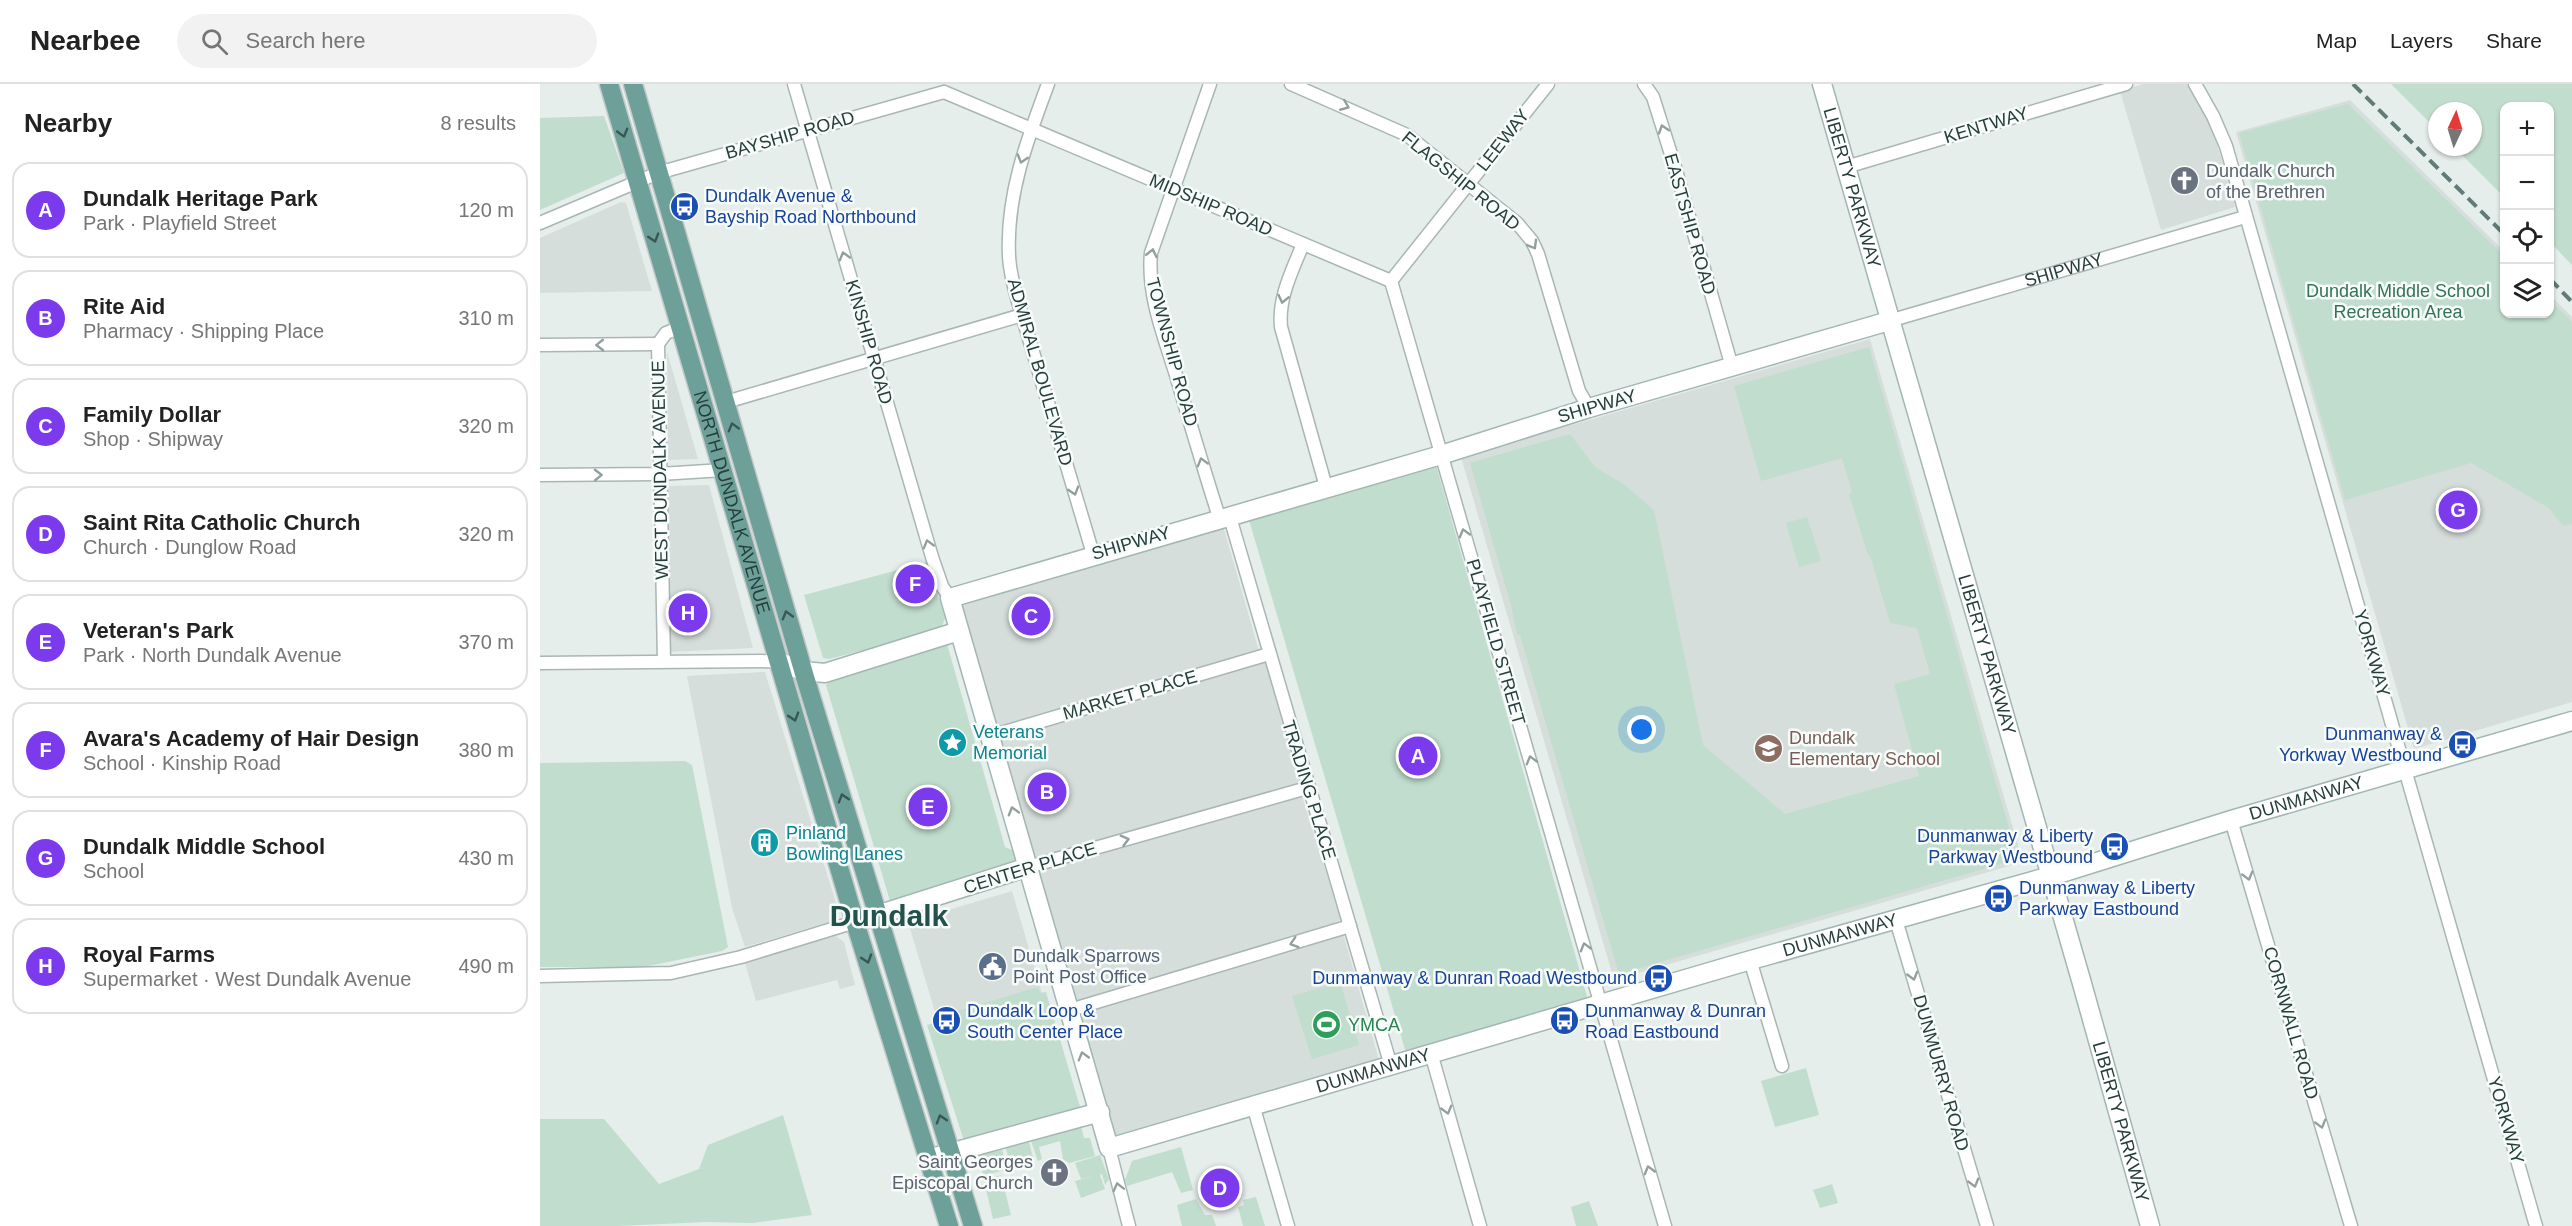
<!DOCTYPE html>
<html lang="en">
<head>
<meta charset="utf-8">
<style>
  body { margin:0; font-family:Arial,sans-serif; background:#f2f2f2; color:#222 }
  .controls { position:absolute; right:18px; top:18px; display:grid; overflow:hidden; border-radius:12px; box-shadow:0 2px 4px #0004 }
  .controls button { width:54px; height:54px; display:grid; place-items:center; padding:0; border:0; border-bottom:2px solid #e0e0e0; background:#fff; color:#222; font:30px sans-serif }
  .compass { position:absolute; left:1888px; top:18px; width:54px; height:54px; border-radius:50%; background:#fff; box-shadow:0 2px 4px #0004; rotate:4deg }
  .you { position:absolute; left:1102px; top:646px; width:21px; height:21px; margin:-15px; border:4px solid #fff; border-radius:50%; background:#1a73e8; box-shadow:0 0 0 9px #1a73e833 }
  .badge { display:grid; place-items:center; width:39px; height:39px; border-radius:50%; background:#7c3aed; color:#fff; font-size:20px; font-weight:700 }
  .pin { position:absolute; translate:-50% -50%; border:3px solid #fff; box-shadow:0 2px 6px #0006 }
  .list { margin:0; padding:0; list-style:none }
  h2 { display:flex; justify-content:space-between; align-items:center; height:78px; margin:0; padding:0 24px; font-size:26px }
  h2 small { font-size:20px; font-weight:400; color:#767676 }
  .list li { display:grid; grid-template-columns:39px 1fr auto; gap:18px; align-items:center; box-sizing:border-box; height:96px; margin:0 12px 12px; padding:0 12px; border:2px solid #e0e0e0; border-radius:18px }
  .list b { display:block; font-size:22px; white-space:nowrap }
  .list p { margin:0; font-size:20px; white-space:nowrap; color:#767676 }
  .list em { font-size:20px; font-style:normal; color:#767676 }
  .icon { flex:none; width:33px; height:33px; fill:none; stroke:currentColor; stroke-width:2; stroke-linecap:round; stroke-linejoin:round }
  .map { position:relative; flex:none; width:2032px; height:1142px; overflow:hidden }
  header { display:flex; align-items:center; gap:36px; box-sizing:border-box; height:84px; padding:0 30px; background:#fff; border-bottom:2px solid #e0e0e0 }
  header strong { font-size:28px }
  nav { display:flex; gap:33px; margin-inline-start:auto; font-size:21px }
  .search { width:420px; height:54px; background:#f2f2f2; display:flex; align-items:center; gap:15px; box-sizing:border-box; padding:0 21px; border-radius:33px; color:#767676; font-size:22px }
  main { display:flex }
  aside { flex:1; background:#fff }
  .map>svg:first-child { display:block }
  .built { fill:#d5dedb }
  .green { fill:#c1ddcd }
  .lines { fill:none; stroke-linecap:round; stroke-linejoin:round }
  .street-casing { stroke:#a9b6b4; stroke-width:15 }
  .secondary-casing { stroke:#a2b6b2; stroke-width:21 }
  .primary-casing { stroke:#c2c9c8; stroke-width:21 }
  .street { stroke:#fff; stroke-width:12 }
  .secondary { stroke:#fff; stroke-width:18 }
  .primary { stroke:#6ea09a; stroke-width:18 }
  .rail { stroke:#617b77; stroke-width:4; stroke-dasharray:12 6; stroke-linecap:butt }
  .oneway { stroke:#929f9e }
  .oneway2 { stroke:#385754 }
  .labels { text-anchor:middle; stroke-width:5; stroke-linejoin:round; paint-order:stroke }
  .street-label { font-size:18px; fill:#263f3c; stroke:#f7fbf9 }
  .worship-label { font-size:18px; fill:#5b616d; stroke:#f7fbf9; text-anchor:start }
  .transit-label { font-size:18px; fill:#164399; stroke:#f7fbf9; text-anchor:start }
  .park-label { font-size:18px; fill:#337455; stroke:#f7fbf9 }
  .culture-label { font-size:18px; fill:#0d838f; stroke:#f7fbf9; text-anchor:start }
  .education-label { font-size:18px; fill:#785e54; stroke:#f7fbf9; text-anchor:start }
  .service-label { font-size:18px; fill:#4e5e75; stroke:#f7fbf9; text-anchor:start }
  .leisure-label { font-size:18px; fill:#27864d; stroke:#f7fbf9; text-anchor:start }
  .town-label { font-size:30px; font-weight:bold; fill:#23514c; stroke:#f7fbf9 }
</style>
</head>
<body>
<header>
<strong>Nearbee</strong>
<div class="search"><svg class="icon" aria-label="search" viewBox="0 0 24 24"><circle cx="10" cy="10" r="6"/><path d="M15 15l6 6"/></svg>Search here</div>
<nav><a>Map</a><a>Layers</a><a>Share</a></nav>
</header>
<main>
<aside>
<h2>Nearby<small>8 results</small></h2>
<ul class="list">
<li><span class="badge">A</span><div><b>Dundalk Heritage Park</b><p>Park · Playfield Street</p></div><em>120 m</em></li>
<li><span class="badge">B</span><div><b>Rite Aid</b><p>Pharmacy · Shipping Place</p></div><em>310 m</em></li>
<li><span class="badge">C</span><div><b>Family Dollar</b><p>Shop · Shipway</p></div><em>320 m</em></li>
<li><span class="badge">D</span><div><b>Saint Rita Catholic Church</b><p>Church · Dunglow Road</p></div><em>320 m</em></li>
<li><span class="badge">E</span><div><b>Veteran's Park</b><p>Park · North Dundalk Avenue</p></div><em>370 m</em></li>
<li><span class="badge">F</span><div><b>Avara's Academy of Hair Design</b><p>School · Kinship Road</p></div><em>380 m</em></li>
<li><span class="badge">G</span><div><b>Dundalk Middle School</b><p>School</p></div><em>430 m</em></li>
<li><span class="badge">H</span><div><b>Royal Farms</b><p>Supermarket · West Dundalk Avenue</p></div><em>490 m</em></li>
</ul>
</aside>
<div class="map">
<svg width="2032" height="1142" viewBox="0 0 2032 1142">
  <rect width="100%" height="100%" fill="#e6eeec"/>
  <g class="built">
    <polygon points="1603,0 1648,0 1668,28 1695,123 1621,146 1580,7"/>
    <polygon points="1810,16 1964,167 1964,230 2010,230 2010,211 2032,233 2032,618 1874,665 1696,48"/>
    <polygon points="81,118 86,119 112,207 0,209 0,154"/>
    <polygon points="1330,255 1483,778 1074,896 921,373"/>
    <polygon points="127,268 158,375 128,376"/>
    <polygon points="169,401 213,564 129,568 126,402"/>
    <polygon points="682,438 721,574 725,573 760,698 756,700 759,709 761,709 801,836 795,838 799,850 803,849 840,980 574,1058 418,515"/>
    <polygon points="225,588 299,829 292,837 205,863 192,824 147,592"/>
    <polygon points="472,807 502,909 398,938 368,838"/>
    <polygon points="296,852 304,858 315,901 300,905 297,896 216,917 204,876"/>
  </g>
  <g class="green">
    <polygon points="1851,0 2032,0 2032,181 2010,158 2010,22 1964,22 1964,113 1914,63 1933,63 1933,27 1897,27 1897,46"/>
    <polygon points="1808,20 1964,172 1964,230 2010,230 2010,216 2032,238 2032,440 2023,442 2009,424 1931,379 1805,416 1699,49"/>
    <polygon points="64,32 84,89 0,126 0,34"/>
    <polygon points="1329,263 1478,775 1079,890 980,551 977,551 971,521 930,379 1030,350 1055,383 1085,401 1114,426 1163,661 1245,730 1379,692 1354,600 1390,590 1377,544 1350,539 1330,471 1328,471 1309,410 1312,408 1302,374 1221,397 1194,302"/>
    <polygon points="896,381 1048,916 866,969 709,436"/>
    <polygon points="1267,433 1281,477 1259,483 1246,439"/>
    <polygon points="388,478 405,534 401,546 289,575 283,574 264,511"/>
    <polygon points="407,560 465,763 479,769 473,782 350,817 286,601 290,596"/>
    <polygon points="145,677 152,681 188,863 182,867 103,883 0,883 0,679"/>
    <polygon points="800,898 819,961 772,975 752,912"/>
    <polygon points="498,903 500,909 506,908 540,1023 424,1057 387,941 402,937 400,932"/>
    <polygon points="1266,984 1279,1031 1235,1043 1221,997"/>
    <polygon points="243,1031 272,1131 212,1139 166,1138 79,1142 0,1142 0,1035 64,1035 119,1100 159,1085 168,1061"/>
    <polygon points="541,1042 544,1054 550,1054 555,1072 529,1079 523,1075 520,1057 499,1063 502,1075 498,1077 491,1057"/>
    <polygon points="489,1058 494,1077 471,1084 466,1064"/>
    <polygon points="641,1063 653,1106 641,1109 632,1088 587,1102 585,1096 592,1077"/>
    <polygon points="462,1066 468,1085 443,1092 439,1071"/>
    <polygon points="560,1071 569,1095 565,1101 562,1090 560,1091 565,1105 541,1114 535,1097 554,1092 541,1095 535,1079"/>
    <polygon points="461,1091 471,1131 453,1135 444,1097"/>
    <polygon points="1292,1100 1298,1119 1280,1124 1273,1106"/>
    <polygon points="716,1113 725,1142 703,1142 698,1123 704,1121 703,1116"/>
    <polygon points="656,1115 665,1131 672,1131 676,1142 642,1142 637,1121"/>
    <polygon points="1049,1117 1058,1142 1036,1142 1031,1123"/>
  </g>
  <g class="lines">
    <defs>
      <g id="street">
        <polyline points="254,0 392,473 402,502 410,514"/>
        <path d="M 508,0 C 487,56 466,112 469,172 C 470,192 476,212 482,231 L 553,470"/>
        <path d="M 670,0 L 611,169 C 607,211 624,252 636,291 C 650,339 664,386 679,433"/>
        <polyline points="751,0 867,51 977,139 992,157 998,170 1039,307 1049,324"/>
        <polyline points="1104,0 1113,13 1135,83 1192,283"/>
        <polyline points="1655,0 1673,32 1686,62 1996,1142"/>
        <polyline points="404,8 851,197"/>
        <polyline points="1306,83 1586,0"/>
        <polyline points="0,139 118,89 404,8"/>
        <path d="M 763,160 C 752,187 738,214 741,243 L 786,403"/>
        <polyline points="851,197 1125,1142"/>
        <polyline points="851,197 1008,0"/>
        <path id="s1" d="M 1349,237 L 1705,133"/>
        <polyline points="0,261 118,260"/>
        <polyline points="186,318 482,231"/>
        <polyline points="0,391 120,390 183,386"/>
        <polyline points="689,430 851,982"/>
        <polyline points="124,577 118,260 126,249 141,243"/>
        <polyline points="0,579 237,577"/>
        <polyline points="451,652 729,570"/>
        <polyline points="1691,736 1811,1142"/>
        <polyline points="488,783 767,704"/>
        <polyline points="1356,836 1447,1142"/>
        <polyline points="1210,876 1242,982"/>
        <polyline points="0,892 131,889 201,873 315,838"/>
        <polyline points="530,926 810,842"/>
        <polyline points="891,969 940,1142"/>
        <polyline points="713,1021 748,1142"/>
        <polyline points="569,1064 589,1142"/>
      </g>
      <g id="secondary">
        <path id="s2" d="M 1282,0 L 1541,896 L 1610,1142"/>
        <path id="s3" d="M 1349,237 L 1049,324 L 901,371 L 410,514 L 569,1064 L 1197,880 L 1528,787 L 1691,736 L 2032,637"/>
        <polyline points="237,577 263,587 285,589 419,547"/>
        <polyline points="315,838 488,783"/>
        <polyline points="388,1075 560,1028"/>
      </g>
      <g id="primary">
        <path id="s4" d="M 69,0 L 315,838 L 409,1142"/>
        <polyline points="93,0 265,593 433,1142"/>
      </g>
    </defs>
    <use href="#street" class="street-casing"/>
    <use href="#secondary" class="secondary-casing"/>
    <use href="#primary" class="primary-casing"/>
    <use href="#street" class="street"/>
    <use href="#secondary" class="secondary"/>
    <use href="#primary" class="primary"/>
    <g class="rail">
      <polyline points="1813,0 1964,150"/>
      <polyline points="2010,195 2032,218"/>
    </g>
  </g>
  <defs><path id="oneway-chevron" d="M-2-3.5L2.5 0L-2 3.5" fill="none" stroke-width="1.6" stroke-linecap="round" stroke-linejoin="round" transform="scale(1.5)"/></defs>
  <g class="oneway">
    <use href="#oneway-chevron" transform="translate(805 22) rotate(22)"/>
    <use href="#oneway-chevron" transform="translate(1123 45) rotate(-108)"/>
    <use href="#oneway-chevron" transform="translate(482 75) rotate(107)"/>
    <use href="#oneway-chevron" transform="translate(993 161) rotate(60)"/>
    <use href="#oneway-chevron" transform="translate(612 169) rotate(-77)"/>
    <use href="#oneway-chevron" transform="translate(304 172) rotate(-106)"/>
    <use href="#oneway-chevron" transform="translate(743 215) rotate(103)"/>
    <use href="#oneway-chevron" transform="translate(60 261) rotate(179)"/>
    <use href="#oneway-chevron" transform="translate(662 378) rotate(-106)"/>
    <use href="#oneway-chevron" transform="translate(58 391) rotate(-1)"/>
    <use href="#oneway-chevron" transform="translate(534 407) rotate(73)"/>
    <use href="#oneway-chevron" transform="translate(924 449) rotate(-106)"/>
    <use href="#oneway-chevron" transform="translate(388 460) rotate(-106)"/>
    <use href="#oneway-chevron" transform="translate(991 676) rotate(-106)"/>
    <use href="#oneway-chevron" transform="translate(473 727) rotate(-106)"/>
    <use href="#oneway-chevron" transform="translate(585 756) rotate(-15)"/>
    <use href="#oneway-chevron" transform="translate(1708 792) rotate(74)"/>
    <use href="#oneway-chevron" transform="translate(754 859) rotate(163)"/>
    <use href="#oneway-chevron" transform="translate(1045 863) rotate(-106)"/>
    <use href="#oneway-chevron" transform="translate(1373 892) rotate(74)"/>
    <use href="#oneway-chevron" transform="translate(543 972) rotate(-106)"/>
    <use href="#oneway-chevron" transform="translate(907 1026) rotate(74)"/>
    <use href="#oneway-chevron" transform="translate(1781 1040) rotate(74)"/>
    <use href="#oneway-chevron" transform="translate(1109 1086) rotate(-106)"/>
    <use href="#oneway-chevron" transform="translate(1434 1099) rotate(74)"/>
    <use href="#oneway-chevron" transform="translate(578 1103) rotate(-104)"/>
  </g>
  <g class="oneway2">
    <use href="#oneway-chevron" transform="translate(83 49) rotate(74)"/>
    <use href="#oneway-chevron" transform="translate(114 154) rotate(73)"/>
    <use href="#oneway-chevron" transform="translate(193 343) rotate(-106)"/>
    <use href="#oneway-chevron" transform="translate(247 531) rotate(-106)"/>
    <use href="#oneway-chevron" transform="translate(254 633) rotate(73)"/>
    <use href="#oneway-chevron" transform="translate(303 714) rotate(-107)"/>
    <use href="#oneway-chevron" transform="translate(327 875) rotate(72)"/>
    <use href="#oneway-chevron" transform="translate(401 1035) rotate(-107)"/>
  </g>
  <defs>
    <symbol id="church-disc" viewBox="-11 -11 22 22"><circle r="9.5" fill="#6b7280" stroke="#f7fbf9"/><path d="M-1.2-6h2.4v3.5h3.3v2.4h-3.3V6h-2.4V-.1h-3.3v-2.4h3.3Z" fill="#fff"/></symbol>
    <symbol id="bus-disc" viewBox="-11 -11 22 22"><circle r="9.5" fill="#1a4fb4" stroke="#f7fbf9"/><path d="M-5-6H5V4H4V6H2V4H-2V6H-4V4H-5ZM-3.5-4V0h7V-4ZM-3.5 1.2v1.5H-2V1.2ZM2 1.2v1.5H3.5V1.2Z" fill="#fff"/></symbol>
    <symbol id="sight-disc" viewBox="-11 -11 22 22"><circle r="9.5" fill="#0f9aa8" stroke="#f7fbf9"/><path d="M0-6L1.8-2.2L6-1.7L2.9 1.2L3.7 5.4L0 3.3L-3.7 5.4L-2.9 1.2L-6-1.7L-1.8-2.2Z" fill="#fff"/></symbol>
    <symbol id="school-disc" viewBox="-11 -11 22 22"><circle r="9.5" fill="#8d6e63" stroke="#f7fbf9"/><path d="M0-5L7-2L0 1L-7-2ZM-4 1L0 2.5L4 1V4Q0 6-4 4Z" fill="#fff"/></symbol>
    <symbol id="building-disc" viewBox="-11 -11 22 22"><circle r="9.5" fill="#0f9aa8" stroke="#f7fbf9"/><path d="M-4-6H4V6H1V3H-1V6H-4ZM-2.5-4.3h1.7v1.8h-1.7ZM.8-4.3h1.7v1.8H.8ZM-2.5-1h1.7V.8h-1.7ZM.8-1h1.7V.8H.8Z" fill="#fff"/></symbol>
    <symbol id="civic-disc" viewBox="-11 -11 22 22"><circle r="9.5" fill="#5c6f8a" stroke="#f7fbf9"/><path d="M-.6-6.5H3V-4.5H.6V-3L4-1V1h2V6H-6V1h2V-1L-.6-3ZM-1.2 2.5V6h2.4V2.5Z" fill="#fff"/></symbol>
    <symbol id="stadium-disc" viewBox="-11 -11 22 22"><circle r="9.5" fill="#2e9e5b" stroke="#f7fbf9"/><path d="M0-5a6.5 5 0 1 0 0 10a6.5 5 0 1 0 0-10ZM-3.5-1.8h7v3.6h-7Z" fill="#fff"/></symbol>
  </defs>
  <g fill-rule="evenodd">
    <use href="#church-disc" x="1628" y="80" width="33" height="33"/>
    <use href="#bus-disc" x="128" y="106" width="33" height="33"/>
    <use href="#sight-disc" x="396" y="642" width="33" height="33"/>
    <use href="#bus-disc" x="1906" y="644" width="33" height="33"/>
    <use href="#school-disc" x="1212" y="648" width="33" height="33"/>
    <use href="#building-disc" x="208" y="742" width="33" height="33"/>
    <use href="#bus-disc" x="1558" y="746" width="33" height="33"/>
    <use href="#bus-disc" x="1442" y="798" width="33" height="33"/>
    <use href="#civic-disc" x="436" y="866" width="33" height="33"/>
    <use href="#bus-disc" x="1102" y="878" width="33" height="33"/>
    <use href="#bus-disc" x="390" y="920" width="33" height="33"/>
    <use href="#bus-disc" x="1008" y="920" width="33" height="33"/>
    <use href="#stadium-disc" x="770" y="924" width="33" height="33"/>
    <use href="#church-disc" x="498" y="1072" width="33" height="33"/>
  </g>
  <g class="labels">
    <g class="street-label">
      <text transform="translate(1446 41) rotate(-17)" y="6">KENTWAY</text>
      <text transform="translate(250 51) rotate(-16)" y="6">BAYSHIP ROAD</text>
      <text transform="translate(963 56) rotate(-52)" y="6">LEEWAY</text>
      <text transform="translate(921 97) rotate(39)" y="6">FLAGSHIP ROAD</text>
      <text dy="6" stroke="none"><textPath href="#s2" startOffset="108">LIBERTY PARKWAY</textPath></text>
      <text transform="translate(671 121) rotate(23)" y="6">MIDSHIP ROAD</text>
      <text transform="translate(1150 140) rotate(74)" y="6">EASTSHIP ROAD</text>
      <text dy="6" stroke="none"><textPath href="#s1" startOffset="182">SHIPWAY</textPath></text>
      <text transform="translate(329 258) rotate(74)" y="6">KINSHIP ROAD</text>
      <text transform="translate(632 268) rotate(75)" y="6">TOWNSHIP ROAD</text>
      <text transform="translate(500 288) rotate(74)" y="6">ADMIRAL BOULEVARD</text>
      <text transform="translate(1057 322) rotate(-16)" y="6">SHIPWAY</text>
      <text transform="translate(120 386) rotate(-91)" y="6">WEST DUNDALK AVENUE</text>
      <text dy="6" stroke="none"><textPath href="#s4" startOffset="436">NORTH DUNDALK AVENUE</textPath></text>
      <text transform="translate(591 459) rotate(-16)" y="6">SHIPWAY</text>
      <text transform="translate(956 558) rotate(74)" y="6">PLAYFIELD STREET</text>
      <text transform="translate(1832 569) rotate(74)" y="6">YORKWAY</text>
      <text dy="6" stroke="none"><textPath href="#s2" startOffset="594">LIBERTY PARKWAY</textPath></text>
      <text transform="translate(590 611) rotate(-16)" y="6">MARKET PLACE</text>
      <text transform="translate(769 706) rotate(73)" y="6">TRADING PLACE</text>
      <text dy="6" stroke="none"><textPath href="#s3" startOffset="2799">DUNMANWAY</textPath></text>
      <text transform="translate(490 784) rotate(-17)" y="6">CENTER PLACE</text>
      <text dy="6" stroke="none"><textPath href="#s3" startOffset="2313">DUNMANWAY</textPath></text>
      <text transform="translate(1751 939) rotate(74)" y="6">CORNWALL ROAD</text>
      <text dy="6" stroke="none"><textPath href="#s3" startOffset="1827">DUNMANWAY</textPath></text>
      <text transform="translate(1401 989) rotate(74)" y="6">DUNMURRY ROAD</text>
      <text transform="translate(1966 1036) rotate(74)" y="6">YORKWAY</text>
      <text dy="6" stroke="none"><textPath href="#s2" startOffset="1080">LIBERTY PARKWAY</textPath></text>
    </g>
    <g class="worship-label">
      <text x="1666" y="93">Dundalk Church<tspan x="1666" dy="21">of the Brethren</tspan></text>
      <text x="493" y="1084" text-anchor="end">Saint Georges<tspan x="493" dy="21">Episcopal Church</tspan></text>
    </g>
    <g class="transit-label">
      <text x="165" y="118">Dundalk Avenue &amp;<tspan x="165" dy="21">Bayship Road Northbound</tspan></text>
      <text x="1902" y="656" text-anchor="end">Dunmanway &amp;<tspan x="1902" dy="21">Yorkway Westbound</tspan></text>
      <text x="1553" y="758" text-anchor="end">Dunmanway &amp; Liberty<tspan x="1553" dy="21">Parkway Westbound</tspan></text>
      <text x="1479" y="810">Dunmanway &amp; Liberty<tspan x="1479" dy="21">Parkway Eastbound</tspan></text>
      <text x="1097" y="900" text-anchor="end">Dunmanway &amp; Dunran Road Westbound</text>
      <text x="427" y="933">Dundalk Loop &amp;<tspan x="427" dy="21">South Center Place</tspan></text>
      <text x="1045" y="933">Dunmanway &amp; Dunran<tspan x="1045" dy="21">Road Eastbound</tspan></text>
    </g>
    <g class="park-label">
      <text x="1858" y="213">Dundalk Middle School<tspan x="1858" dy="21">Recreation Area</tspan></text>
    </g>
    <g class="culture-label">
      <text x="433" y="654">Veterans<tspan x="433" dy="21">Memorial</tspan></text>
      <text x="246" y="755">Pinland<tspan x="246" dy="21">Bowling Lanes</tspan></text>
    </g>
    <g class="education-label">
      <text x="1249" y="660">Dundalk<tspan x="1249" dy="21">Elementary School</tspan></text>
    </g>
    <g class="service-label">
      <text x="473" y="878">Dundalk Sparrows<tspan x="473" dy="21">Point Post Office</tspan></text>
    </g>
    <g class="leisure-label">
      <text x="808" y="947">YMCA</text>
    </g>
    <g class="town-label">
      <text x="349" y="842">Dundalk</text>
    </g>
  </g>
</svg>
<div class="controls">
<button>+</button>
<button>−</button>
<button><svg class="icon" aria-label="locate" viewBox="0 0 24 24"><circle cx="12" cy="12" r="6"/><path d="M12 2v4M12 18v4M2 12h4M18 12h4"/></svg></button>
<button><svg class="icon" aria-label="layers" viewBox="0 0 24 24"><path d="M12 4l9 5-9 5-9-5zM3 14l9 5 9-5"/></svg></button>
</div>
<svg class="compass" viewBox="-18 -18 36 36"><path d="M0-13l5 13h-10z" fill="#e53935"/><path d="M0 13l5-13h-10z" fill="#767676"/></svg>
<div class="you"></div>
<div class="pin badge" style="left:878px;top:672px">A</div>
<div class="pin badge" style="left:507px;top:708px">B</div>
<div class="pin badge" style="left:491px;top:532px">C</div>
<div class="pin badge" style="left:680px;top:1104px">D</div>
<div class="pin badge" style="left:388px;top:723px">E</div>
<div class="pin badge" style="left:375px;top:500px">F</div>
<div class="pin badge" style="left:1918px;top:426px">G</div>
<div class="pin badge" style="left:148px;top:529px">H</div>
</div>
</main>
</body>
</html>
